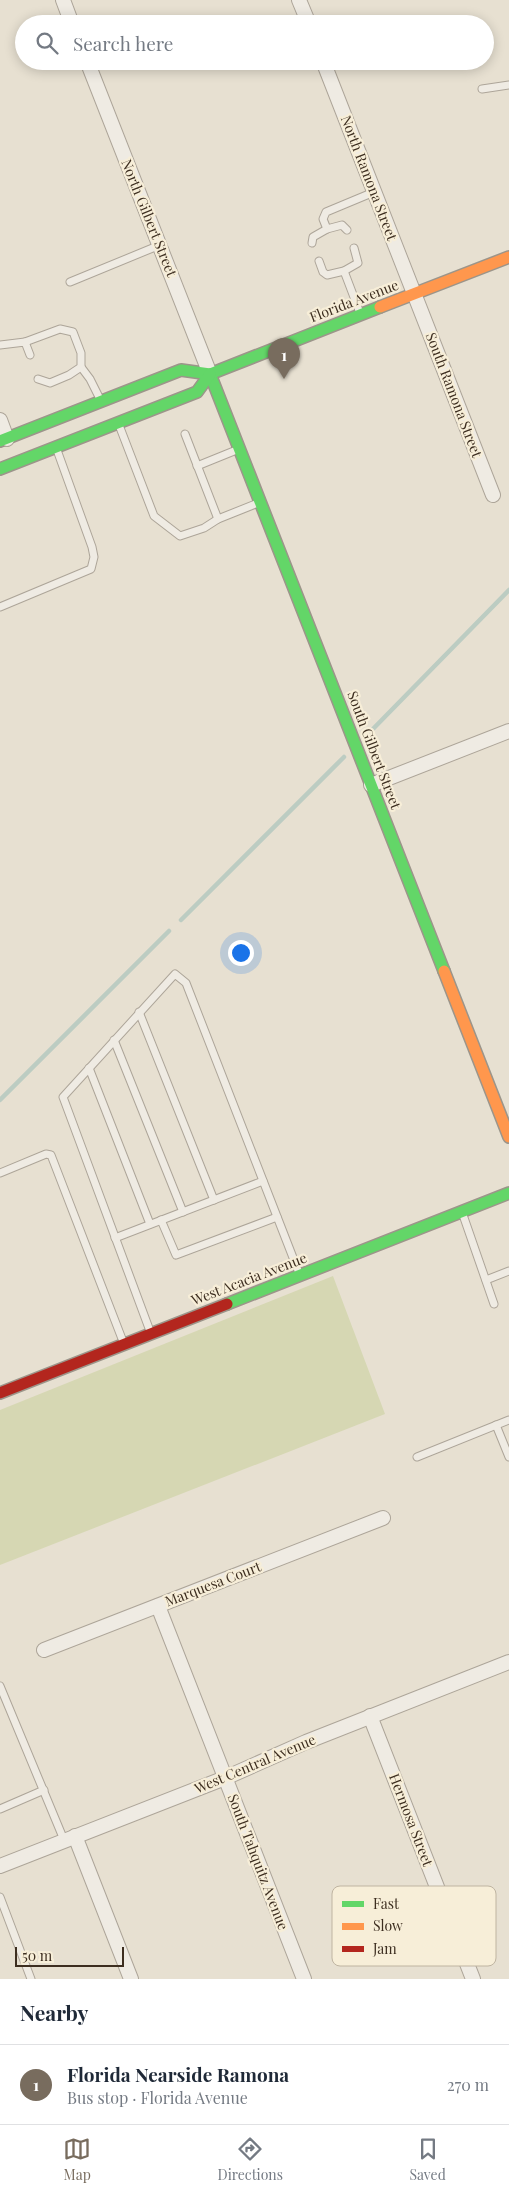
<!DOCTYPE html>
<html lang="en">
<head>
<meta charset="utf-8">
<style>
  body { margin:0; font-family:"Playfair Display",serif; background:#f2f2f3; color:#1f2937 }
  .scale { position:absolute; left:15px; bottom:12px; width:109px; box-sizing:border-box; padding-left:5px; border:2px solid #3d2e20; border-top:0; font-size:14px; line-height:18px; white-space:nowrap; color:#3d2e20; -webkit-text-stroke:4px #f7eed8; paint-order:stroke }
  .you { position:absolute; left:240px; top:952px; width:18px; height:18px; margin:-12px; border:4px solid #fff; border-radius:50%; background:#1a73e8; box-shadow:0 0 0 8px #1a73e833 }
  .badge { display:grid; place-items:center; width:32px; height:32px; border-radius:50%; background:#786c5e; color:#fff; font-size:16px; font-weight:700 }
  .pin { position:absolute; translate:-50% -41px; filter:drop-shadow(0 1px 2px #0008) }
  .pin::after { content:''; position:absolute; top:26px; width:18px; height:15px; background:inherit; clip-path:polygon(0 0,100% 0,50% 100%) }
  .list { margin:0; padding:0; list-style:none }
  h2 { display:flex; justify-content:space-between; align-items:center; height:65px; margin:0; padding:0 20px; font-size:21px }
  h2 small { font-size:16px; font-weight:400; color:#747a83 }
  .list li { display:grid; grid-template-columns:32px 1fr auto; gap:15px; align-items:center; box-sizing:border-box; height:80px; padding:0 20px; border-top:1px solid #e0e1e3 }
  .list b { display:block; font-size:19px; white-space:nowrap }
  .list p { margin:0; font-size:16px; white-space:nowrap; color:#747a83 }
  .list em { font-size:16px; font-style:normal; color:#747a83 }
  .icon { flex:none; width:28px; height:28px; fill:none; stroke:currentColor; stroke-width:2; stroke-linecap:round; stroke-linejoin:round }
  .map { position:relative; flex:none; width:509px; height:1979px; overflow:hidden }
  .search { position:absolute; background:#fff; box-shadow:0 2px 12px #0003; left:15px; right:15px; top:15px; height:55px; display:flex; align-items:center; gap:12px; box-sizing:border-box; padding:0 18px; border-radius:28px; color:#747a83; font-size:19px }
  .sheet { height:145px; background:#fff }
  nav { display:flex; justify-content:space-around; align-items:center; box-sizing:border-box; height:70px; border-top:1px solid #e0e1e3; background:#fff; font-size:14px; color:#747a83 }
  nav a { display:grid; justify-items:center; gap:2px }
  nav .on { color:#786c5e }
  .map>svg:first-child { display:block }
  .green { fill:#d6d7b3 }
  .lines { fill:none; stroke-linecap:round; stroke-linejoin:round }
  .stream { stroke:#bcccc2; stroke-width:4.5 }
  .lane-casing { stroke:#ada599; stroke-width:9 }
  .street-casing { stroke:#ada599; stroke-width:16 }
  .fast-casing { stroke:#9c958a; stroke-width:14 }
  .slow-casing { stroke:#9c958a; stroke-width:14 }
  .jam-casing { stroke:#9c958a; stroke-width:14 }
  .lane { stroke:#efebe3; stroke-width:7 }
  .street { stroke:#efebe3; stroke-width:14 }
  .fast { stroke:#63d668; stroke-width:11 }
  .slow { stroke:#ff974d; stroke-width:11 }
  .jam { stroke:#b3261e; stroke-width:11 }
  .labels { text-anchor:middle; stroke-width:4.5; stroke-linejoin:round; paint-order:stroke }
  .street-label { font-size:14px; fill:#3d2e20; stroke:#f7eed8 }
  .key { fill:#f7eed8; stroke:#bfb4a1; stroke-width:1 }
  .key-label { font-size:14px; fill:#3d2e20 }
</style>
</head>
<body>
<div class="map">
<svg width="509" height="1979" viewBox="0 0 509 1979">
  <rect width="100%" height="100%" fill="#e7e0d1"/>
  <polygon class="green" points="333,1276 385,1414 0,1565 0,1410"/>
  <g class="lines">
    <g class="stream">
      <polyline points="371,731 509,590"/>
      <polyline points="181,920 344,757"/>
      <polyline points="0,1100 169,931"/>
    </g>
    <defs>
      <g id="lane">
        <polyline points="482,89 509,85"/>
        <polyline points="327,229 323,219 326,212 374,192"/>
        <polyline points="312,243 313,237 327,229 342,225 347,230"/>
        <polyline points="319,261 323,272 327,275 344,271 358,263 354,248"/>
        <polyline points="344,271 360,313"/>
        <polyline points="70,282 160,245"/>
        <polyline points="25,342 60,329 73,332 81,353 81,367 69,375 50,383 38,379"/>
        <polyline points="0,345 25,342 30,355"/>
        <polyline points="81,367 90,379 100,399"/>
        <polyline points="119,425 154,516 180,536 204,528 218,519"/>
        <polyline points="185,434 218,519 258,503"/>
        <polyline points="197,466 239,449"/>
        <polyline points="0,607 91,569 94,557 92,547 57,450"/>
        <polyline points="139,1012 214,1200"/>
        <polyline points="114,1040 183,1212"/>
        <polyline points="89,1068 150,1224"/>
        <polyline points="0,1173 46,1154 51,1155 124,1344"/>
        <polyline points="462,1212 494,1304"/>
        <polyline points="161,1220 176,1255 277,1217"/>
        <polyline points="115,1238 263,1181"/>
        <polyline points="486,1280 509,1271"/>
        <polyline points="150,1331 63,1097 175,974 186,983 299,1273"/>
        <polyline points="496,1425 509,1457"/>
        <polyline points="417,1457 509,1420"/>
        <polyline points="0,1686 64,1840"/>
        <polyline points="0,1809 44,1790"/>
        <polyline points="0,1897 31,1979"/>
      </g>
      <g id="street">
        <polyline points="63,0 72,24"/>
        <polyline points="299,0 309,24"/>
        <polyline points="87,61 210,374"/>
        <polyline points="323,61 493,495"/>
        <polyline points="0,420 7,439"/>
        <polyline points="371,785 509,731"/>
        <polyline points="158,1606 304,1979"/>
        <polyline points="44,1650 383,1518"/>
        <polyline points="370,1716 473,1979"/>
        <polyline points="75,1836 131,1979"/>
        <polyline points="0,1866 225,1778 306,1742 509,1662"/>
      </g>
      <g id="fast">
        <polyline points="210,374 444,971"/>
        <polyline points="0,441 181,370 210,374 380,307"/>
        <polyline points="0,469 197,392 210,374"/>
        <polyline points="227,1304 509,1193"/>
      </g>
      <g id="slow">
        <polyline points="380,307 509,257"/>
        <polyline points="444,971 509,1137"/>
      </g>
      <polyline id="jam" points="0,1393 227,1304"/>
    </defs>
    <use href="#lane" class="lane-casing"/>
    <use href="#street" class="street-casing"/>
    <use href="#fast" class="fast-casing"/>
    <use href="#slow" class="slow-casing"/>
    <use href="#jam" class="jam-casing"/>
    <use href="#lane" class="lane"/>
    <use href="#street" class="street"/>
    <use href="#fast" class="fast"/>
    <use href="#slow" class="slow"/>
    <use href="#jam" class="jam"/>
  </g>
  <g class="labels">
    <g class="street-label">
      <text transform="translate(369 178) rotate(69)" y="5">North Ramona Street</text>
      <text transform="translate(149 218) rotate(68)" y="5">North Gilbert Street</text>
      <text transform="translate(354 301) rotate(-21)" y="5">Florida Avenue</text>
      <text transform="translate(454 395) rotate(69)" y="5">South Ramona Street</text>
      <text transform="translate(374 750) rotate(69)" y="5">South Gilbert Street</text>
      <text transform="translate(249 1279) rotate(-21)" y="5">West Acacia Avenue</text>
      <text transform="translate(213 1584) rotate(-21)" y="5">Marquesa Court</text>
      <text transform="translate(255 1764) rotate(-23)" y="5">West Central Avenue</text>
      <text transform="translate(411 1820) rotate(69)" y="5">Hermosa Street</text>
      <text transform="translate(258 1862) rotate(69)" y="5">South Tahquitz Avenue</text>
    </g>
  </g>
  <rect x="332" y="1886" width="164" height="80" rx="8" class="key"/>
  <rect x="342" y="1901" width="22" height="6" fill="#63d668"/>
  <rect x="342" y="1923" width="22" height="7" fill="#ff974d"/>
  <rect x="342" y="1946" width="22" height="6" fill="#b3261e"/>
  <g class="key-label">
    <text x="373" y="1909">Fast</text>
    <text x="373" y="1931">Slow</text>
    <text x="373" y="1954">Jam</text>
  </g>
</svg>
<div class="scale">50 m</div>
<div class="you"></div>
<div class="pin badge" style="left:284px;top:379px">1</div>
<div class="search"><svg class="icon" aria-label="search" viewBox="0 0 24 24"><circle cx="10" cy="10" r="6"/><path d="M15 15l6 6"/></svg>Search here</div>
</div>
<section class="sheet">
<h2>Nearby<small></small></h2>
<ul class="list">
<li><span class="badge">1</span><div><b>Florida Nearside Ramona</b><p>Bus stop · Florida Avenue</p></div><em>270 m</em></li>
</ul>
</section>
<nav>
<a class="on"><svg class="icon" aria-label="map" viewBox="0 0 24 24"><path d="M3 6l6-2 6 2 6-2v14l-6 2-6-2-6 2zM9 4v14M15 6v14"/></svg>Map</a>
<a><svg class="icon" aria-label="directions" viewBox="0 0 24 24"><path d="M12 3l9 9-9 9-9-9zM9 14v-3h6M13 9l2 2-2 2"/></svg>Directions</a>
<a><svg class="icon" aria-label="saved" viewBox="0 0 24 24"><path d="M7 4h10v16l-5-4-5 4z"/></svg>Saved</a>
</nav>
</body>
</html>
